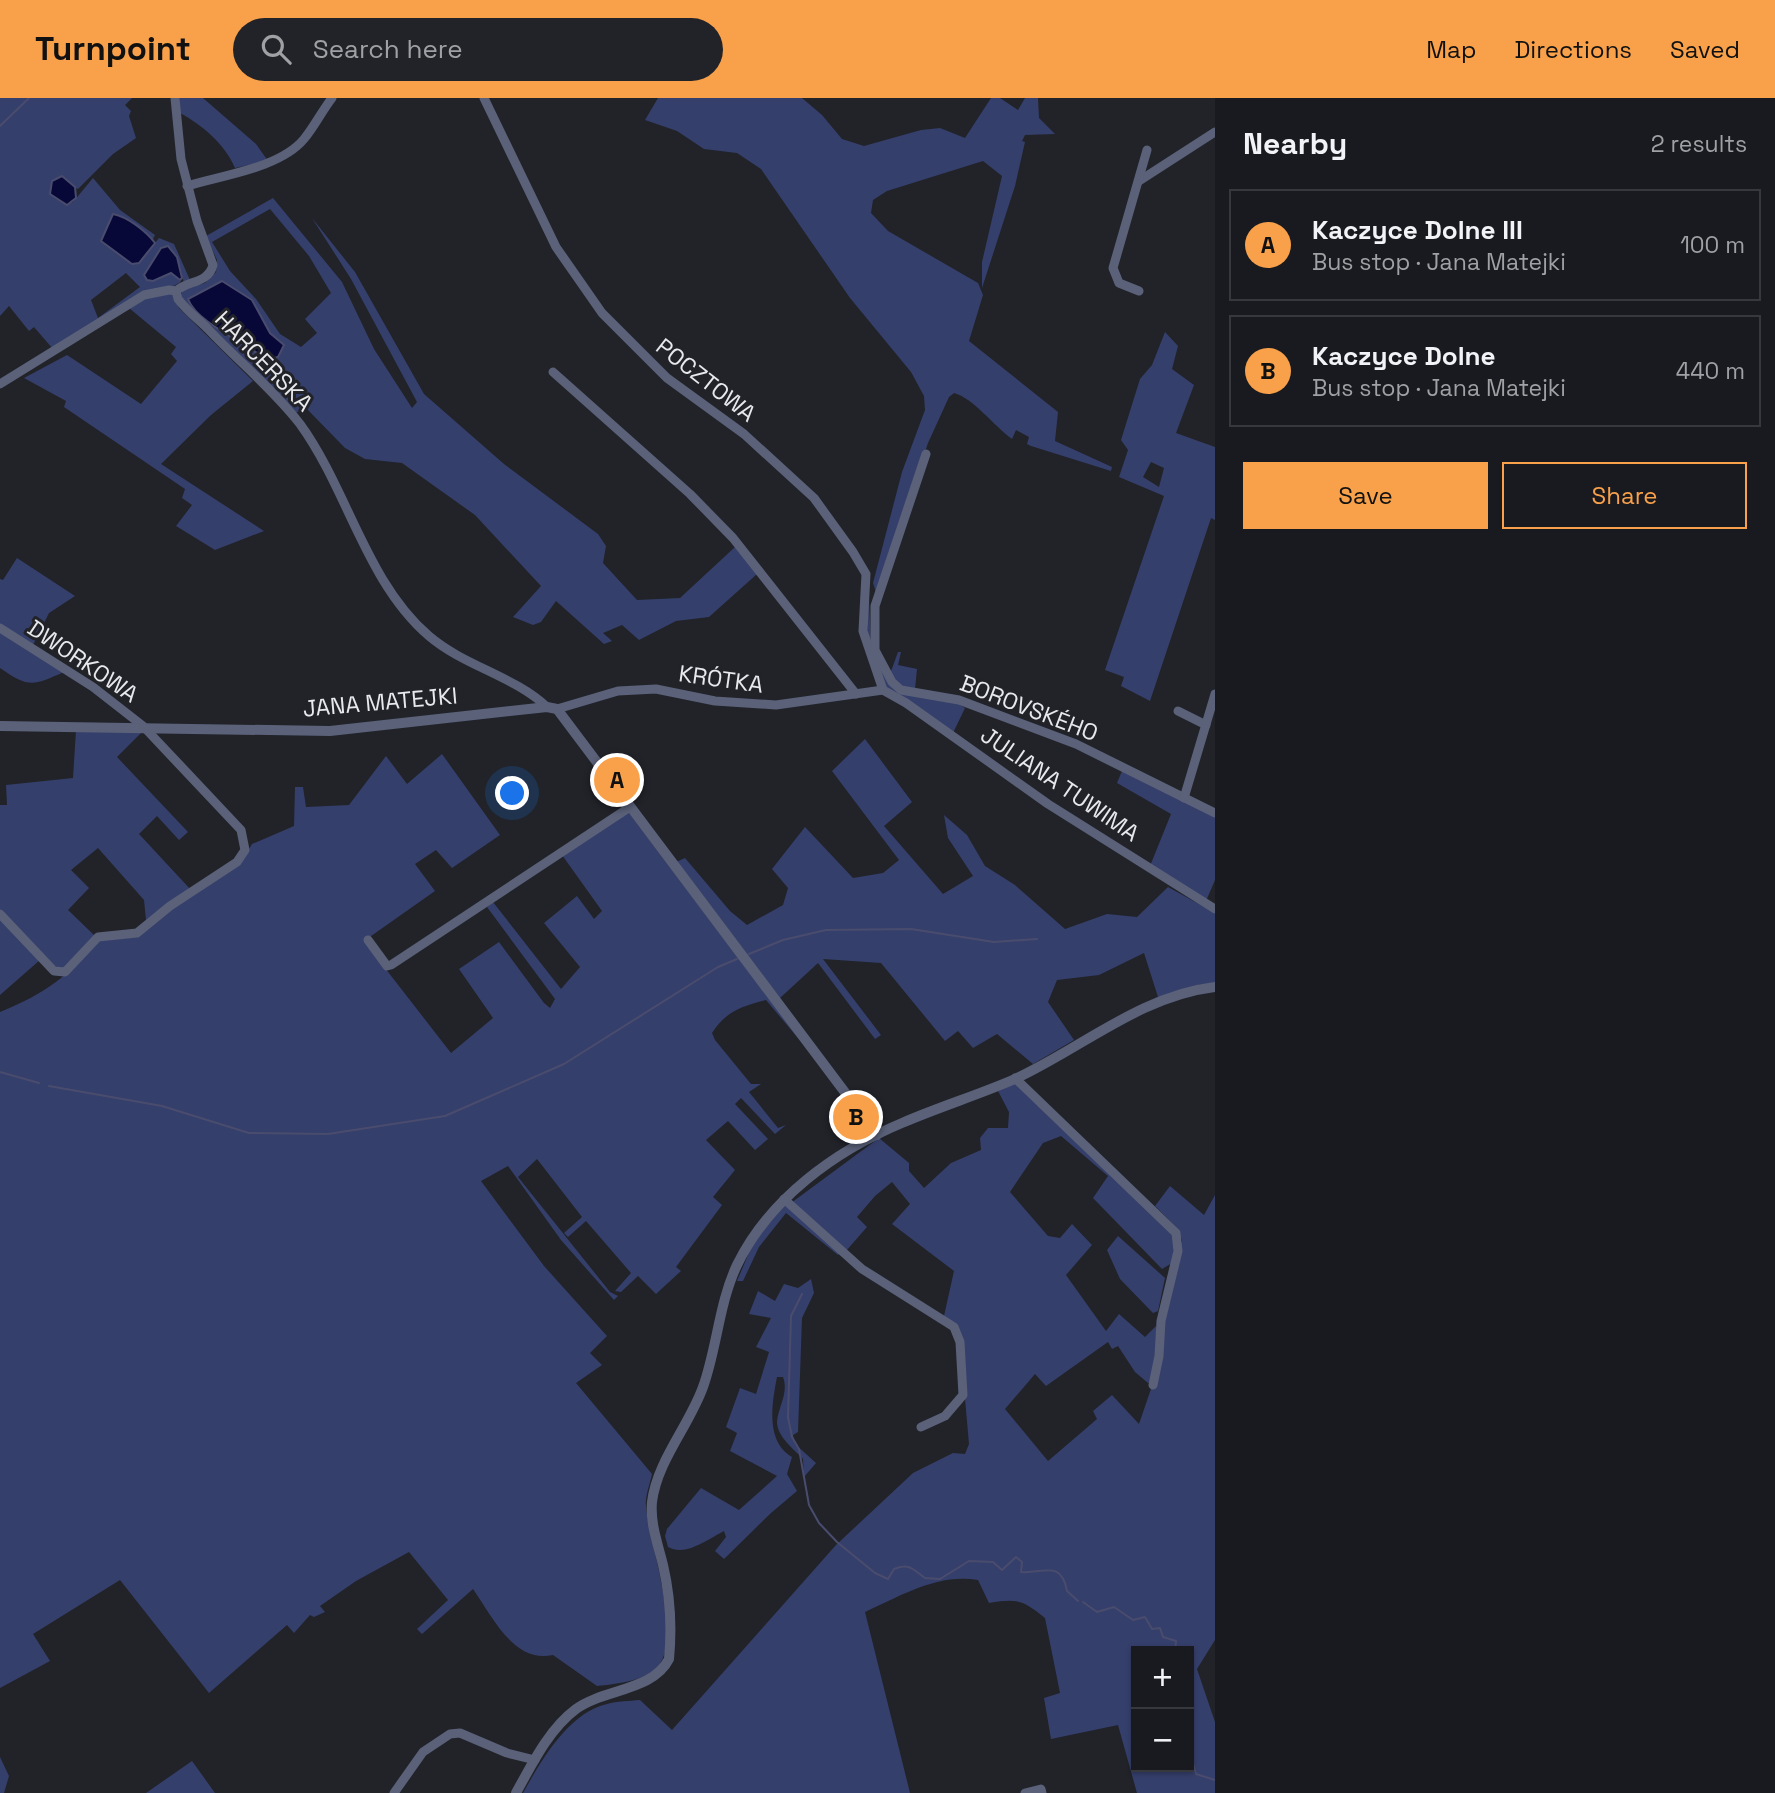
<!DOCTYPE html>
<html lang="en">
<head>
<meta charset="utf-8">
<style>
  body { margin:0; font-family:"Space Grotesk",sans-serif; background:#222328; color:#f1f3f6 }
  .controls { position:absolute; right:21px; bottom:21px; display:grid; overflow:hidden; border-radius:0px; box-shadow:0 2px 5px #0004 }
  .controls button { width:63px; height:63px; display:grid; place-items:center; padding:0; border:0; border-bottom:2px solid #37383d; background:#191a1f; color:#f1f3f6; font:35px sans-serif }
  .you { position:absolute; left:513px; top:696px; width:24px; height:24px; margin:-18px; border:5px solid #fff; border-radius:50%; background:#1a73e8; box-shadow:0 0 0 10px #1a73e833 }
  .badge { display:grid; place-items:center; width:46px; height:46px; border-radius:50%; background:#f8a14a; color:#111; font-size:23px; font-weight:700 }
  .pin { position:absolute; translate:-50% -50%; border:4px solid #fff; box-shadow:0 2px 7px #0006 }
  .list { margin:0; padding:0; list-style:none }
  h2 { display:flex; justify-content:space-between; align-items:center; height:91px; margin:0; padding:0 28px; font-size:30px }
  h2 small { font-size:23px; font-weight:400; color:#9fa1a4 }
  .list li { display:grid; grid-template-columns:46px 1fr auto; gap:21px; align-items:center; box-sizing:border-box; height:112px; margin:0 14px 14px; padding:0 14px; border:2px solid #37383d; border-radius:0px }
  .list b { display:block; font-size:26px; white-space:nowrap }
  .list p { margin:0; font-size:23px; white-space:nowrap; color:#9fa1a4 }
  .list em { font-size:23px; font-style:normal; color:#9fa1a4 }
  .actions { display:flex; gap:14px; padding:21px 28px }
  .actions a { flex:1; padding:16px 0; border:2px solid #f8a14a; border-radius:0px; text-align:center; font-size:24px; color:#f8a14a }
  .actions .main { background:#f8a14a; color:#111 }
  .icon { flex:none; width:38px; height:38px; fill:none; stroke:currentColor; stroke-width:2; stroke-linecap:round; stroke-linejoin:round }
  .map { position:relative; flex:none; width:1215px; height:1695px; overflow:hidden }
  header { display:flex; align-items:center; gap:42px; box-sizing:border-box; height:98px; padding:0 35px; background:#f8a14a; color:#111 }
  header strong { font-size:33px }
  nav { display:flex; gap:38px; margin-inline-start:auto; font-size:24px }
  .search { width:490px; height:63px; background:#222328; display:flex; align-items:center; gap:18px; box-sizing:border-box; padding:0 24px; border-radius:38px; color:#9fa1a4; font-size:26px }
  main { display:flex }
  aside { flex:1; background:#191a1f }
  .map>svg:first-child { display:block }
  .green { fill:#353f6b; fill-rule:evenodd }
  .water { fill:#070837; stroke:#4a4c6e; stroke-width:2 }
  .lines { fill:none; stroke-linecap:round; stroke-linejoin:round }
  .stream { stroke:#4a4c6e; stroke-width:2 }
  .minor { stroke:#5a6179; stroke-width:9 }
  .tertiary { stroke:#5a6179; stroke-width:10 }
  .labels { text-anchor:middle; stroke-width:6; stroke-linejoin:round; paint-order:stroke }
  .street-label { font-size:23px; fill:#e8e9ed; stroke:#212329 }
</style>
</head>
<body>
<header>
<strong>Turnpoint</strong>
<div class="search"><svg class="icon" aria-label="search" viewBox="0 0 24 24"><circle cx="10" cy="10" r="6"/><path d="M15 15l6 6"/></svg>Search here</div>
<nav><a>Map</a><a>Directions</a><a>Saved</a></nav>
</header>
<main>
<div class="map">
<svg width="1215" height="1695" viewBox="0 0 1215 1695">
  <rect width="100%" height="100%" fill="#212329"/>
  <g class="green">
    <path d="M 0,0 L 132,0 L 125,7 L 131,13 L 129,18 L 136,40 L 113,56 L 78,91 L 67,86 L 55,100 L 67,107 L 73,104 L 93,80 L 120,112 L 155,137 L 153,141 L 134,127 L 139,165 L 159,140 L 174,146 L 190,182 L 184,185 L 177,159 L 162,150 L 144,177 L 153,183 L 171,175 L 181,184 L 53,251 L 34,229 L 29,233 L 9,208 L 0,218 ZM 126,175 L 140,189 L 98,220 L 91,202 Z"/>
    <path d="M 179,0 L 203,0 L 256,46 L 268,63 L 235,70 C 225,46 202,27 180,15 Z"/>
    <path d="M 658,0 L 802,0 L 822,17 L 842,41 L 864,48 L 921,32 L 940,30 L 965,40 L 991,0 L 1000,0 L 1018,12 L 1025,0 L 1038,0 L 1039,20 L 1055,36 L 1025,37 L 1022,43 L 1025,44 L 1015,88 L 982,190 L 982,164 L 1002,78 L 983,63 L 887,93 L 873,102 L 871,115 L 888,133 L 978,185 L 983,197 L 969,243 L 1058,314 L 1055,343 L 1112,369 L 1111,373 L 1031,348 L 1027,346 L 1029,339 L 1016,332 L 1012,341 C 993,327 973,300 954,295 L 949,299 L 928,345 L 876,494 L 873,485 L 902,374 L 925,312 L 924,298 L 911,274 L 850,200 L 761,71 L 737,55 L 704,51 L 677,33 L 645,22 Z"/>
    <path d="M 273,100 L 342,184 L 374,251 L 412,310 L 417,304 L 351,181 L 312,120 L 355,174 L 424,296 L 504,366 L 598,436 L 606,448 L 603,465 L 637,502 L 680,500 L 735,449 L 757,476 L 709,519 L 676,523 L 639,542 L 622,527 L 603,535 L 612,543 L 604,546 L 556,503 L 541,524 L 533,527 L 513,519 L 541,488 L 475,417 L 402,365 L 365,361 L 345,350 L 305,309 L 296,315 L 186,208 L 181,197 L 183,191 L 205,185 L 216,174 L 217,162 L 206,138 ZM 270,111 L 309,158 L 331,195 L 305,221 L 317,235 L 301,249 L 280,236 L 256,201 L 230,173 L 212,144 ZM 222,183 L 252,202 L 270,235 L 283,247 L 266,261 C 241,240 207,229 189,201 Z"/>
    <polygon points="171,194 179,210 253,283 211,317 161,366 264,433 215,452 176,428 192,407 182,400 185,391 64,309 66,303 24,280 67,257 141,306 177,263 171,256 176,249 129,210 144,200"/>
    <path d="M 1165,234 L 1178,248 L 1172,271 L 1194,287 L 1176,335 L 1215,349 L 1215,422 L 1211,420 L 1150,603 L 1121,588 L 1124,579 L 1105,572 L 1164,398 L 1119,379 L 1128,352 L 1121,342 L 1140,281 L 1152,267 ZM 1151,364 L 1164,370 L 1159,389 L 1143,379 Z"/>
    <polygon points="17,460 75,498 49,515 33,547 0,526 0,481 3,482"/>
    <path d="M 869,500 L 871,547 L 893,589 L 957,605 L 965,610 L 953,635 C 932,620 904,607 886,589 C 867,570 865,525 869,500 Z"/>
    <path d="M 0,533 L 64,574 C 32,588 29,590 0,570 Z"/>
    <polygon points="898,554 901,554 898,567 917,571 915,591 897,587 890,576"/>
    <polygon points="76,632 143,633 117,659 188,734 179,742 157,718 139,736 191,792 146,822 144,802 98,750 71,772 89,790 68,812 96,839 60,873 0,813 0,707 7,707 6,687 73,680"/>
    <polygon points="865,641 912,704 884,728 943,796 973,778 948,740 944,717 967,737 985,768 1015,787 1065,831 1107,816 1137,819 1168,789 1215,815 1215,886 1197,887 1158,899 1144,855 1099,877 1057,882 1048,904 1074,942 1033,966 997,936 973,950 958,933 945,943 881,865 823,861 881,937 875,941 818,865 780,900 676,764 685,760 730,813 747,827 783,807 788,790 772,771 805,729 853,780 883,775 899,762 832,673"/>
    <path d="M 442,656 L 500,737 L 452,770 L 436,752 L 415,766 L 435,793 L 364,843 L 451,955 L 493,920 L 459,871 L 499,844 L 544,905 L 550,910 L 555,901 L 487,809 L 493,804 L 561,891 L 580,869 L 544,825 L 577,798 L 594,821 L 602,813 L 562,757 L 623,716 L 629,715 L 808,952 L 766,902 C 742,908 725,914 712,935 L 715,942 L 751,986 L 761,986 L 749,994 L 778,1030 L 786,1027 L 775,1036 L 741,1000 L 735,1006 L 768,1041 L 755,1052 L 728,1023 L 706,1042 L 735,1072 L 713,1099 L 722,1107 L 676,1169 L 681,1173 L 656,1196 L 638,1178 L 621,1194 L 615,1193 L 631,1175 L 586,1123 L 568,1139 L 564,1135 L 582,1119 L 537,1061 L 518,1079 L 610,1194 L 618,1198 L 614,1202 L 561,1142 L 508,1068 L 481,1083 L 544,1168 L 607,1238 L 590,1255 L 602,1267 L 576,1285 L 652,1376 C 650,1386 645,1398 646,1408 C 649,1444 680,1531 661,1564 C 650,1583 616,1586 597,1588 L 553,1557 C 514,1566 492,1518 473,1491 L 422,1536 L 417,1531 L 448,1502 L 409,1454 L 356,1483 L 320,1508 L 325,1514 L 314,1519 L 310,1517 L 294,1535 L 287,1527 L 209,1595 L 120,1482 L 33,1536 L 50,1563 L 0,1590 L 0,914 C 50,893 63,881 100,842 L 139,837 L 171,811 L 242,763 L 252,746 L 294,728 L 295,689 L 303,689 L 306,709 L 349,707 L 386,658 L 407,686 Z"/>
    <polygon points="1122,673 1215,718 1215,782 1206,803 1150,768 1171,716 1117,685"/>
    <polygon points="0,820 40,862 0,897"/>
    <path d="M 1016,985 L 1171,1133 L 1177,1145 L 1172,1165 L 1162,1171 L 1093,1100 L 1108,1078 L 1061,1038 L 1043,1045 L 1010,1094 L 1048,1138 L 1060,1140 L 1072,1126 L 1092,1147 L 1066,1177 L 1106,1233 L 1119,1216 L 1145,1239 L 1156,1228 L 1157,1260 L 1163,1218 L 1182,1142 L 1176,1129 L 1155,1108 L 1170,1088 L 1204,1117 L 1215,1097 L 1215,1542 L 1197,1571 L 1215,1624 L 1215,1695 L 1137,1695 L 1118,1627 L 1051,1641 L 1044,1600 L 1060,1595 L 1045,1520 C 1023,1502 1017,1500 989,1505 L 978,1482 C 938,1475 900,1498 865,1514 L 910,1695 L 523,1695 C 541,1663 568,1615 607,1606 C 617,1603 629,1603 640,1602 L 672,1632 L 836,1447 L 913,1375 L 953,1355 L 965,1356 L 969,1346 L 960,1244 L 944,1218 L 954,1173 L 892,1126 L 910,1106 L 892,1084 L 875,1098 L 857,1119 L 867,1129 L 846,1153 L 791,1105 L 879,1040 L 909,1065 L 909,1073 L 924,1090 L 951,1065 L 981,1052 L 980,1040 L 988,1030 L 1008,1030 L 1009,1014 L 998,993 ZM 1108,1244 L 1112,1251 L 1118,1248 L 1135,1274 L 1148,1285 L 1154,1282 L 1139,1326 L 1112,1297 L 1093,1313 L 1097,1321 L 1048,1363 L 1005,1311 L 1035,1276 L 1046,1288 ZM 1136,1553 L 1189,1553 L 1189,1669 L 1136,1669 Z"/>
    <polygon points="782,1107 787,1107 840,1155 838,1157 786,1115 759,1149 743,1183 737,1183 751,1150"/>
    <polygon points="1118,1138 1165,1180 1158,1213 1153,1215 1120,1181 1107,1152"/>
    <path d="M 811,1181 L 814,1195 L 802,1220 L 798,1334 L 793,1337 L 795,1346 L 816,1365 L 804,1379 L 803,1361 C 795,1352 777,1339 777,1324 C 778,1309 789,1295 783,1279 L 777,1279 C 772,1305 765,1343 792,1359 L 787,1376 L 797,1393 L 771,1415 L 724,1461 L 715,1453 L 726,1439 L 724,1433 C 708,1441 686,1459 668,1449 L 665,1438 L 667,1431 L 701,1390 L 739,1412 L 777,1378 L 730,1353 L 737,1335 L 726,1329 L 740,1290 L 756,1296 L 769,1254 L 756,1249 L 771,1220 L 749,1216 L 758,1193 L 775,1203 L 784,1186 L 798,1190 Z"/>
    <polygon points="0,1659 9,1678 4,1695 0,1695"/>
    <polygon points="192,1663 215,1695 146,1695"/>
  </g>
  <g class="water">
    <polygon points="62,78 75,89 76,100 67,107 50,96 52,83"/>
    <path d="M 113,116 C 128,119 146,133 155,145 L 139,165 L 132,166 L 101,143 Z"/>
    <polygon points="168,148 177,159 182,180 180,182 171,175 153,183 147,182 144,177 161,150"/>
    <path d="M 222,183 L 252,202 L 270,235 L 284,247 L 278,259 L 267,262 C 246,245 197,225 188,201 Z"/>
  </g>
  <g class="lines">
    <g class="stream">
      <polyline points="0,28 29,0"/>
      <polyline points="749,856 783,842 826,832 911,831 994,844 1037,841"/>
      <polyline points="0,974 39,985"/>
      <polyline points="49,988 162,1008 249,1035 328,1036 445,1018 564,966 718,869 737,861"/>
      <path d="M 802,1196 L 791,1218 L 788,1319 L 792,1339 L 799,1351 L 809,1407 L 819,1425 L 837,1444 L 875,1475 L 888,1481 L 894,1471 C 911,1465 912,1471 925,1480 L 940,1481 L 969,1463 L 993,1464 L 1002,1472 L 1016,1459 L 1022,1464 L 1021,1474 C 1043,1476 1061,1461 1067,1493 L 1078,1503"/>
      <polyline points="1083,1504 1097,1514 1114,1509 1133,1522 1145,1519 1152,1531 1160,1530 1163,1539 1176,1543 1175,1553"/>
      <polyline points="1189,1662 1193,1665 1196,1676 1215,1682"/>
    </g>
    <g class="minor">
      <path d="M 175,0 L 181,61 L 197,123 L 213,167 C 208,186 188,182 176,193 L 178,201 C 187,213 198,221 208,231 C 238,263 273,291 300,326 C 348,392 366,484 429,538 C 464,568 514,578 547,609"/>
      <polyline points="484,0 556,149 602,215 667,280 744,336 814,400 853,454 866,476 863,533 883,592"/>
      <polyline points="1139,83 1215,34"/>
      <path d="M 187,88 C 223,77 280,70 304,41 C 314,29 322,13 332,0"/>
      <polyline points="1139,193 1119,185 1113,170 1147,52"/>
      <polyline points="553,274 690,396 733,440 856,596"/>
      <polyline points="0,286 144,197 169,192 176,193"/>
      <polyline points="926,356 875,508 875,552 892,584 901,592 959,602 1076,646 1215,715"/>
      <polyline points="0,530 93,589 143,628 241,732 245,752 237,764 170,808 137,835 98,839 65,874 54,873 0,816"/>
      <polyline points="883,592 906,605 1048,706 1215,811"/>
      <polyline points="557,611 618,593 656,591 715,603 776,607 883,592"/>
      <polyline points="1178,613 1206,627"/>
      <polyline points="1184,700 1215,596"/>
      <polyline points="368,842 387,868 391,867 630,709"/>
      <polyline points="1015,980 1176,1135 1178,1153 1161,1223 1159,1258 1153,1287"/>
      <polyline points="784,1101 862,1171 954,1229 960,1244 963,1297 945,1318 921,1329"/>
      <polyline points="394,1695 423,1654 450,1636 460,1635 507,1655 535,1662"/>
      <polyline points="1025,1695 1041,1691 1042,1695"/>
    </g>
    <g class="tertiary">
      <polyline points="0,628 330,633 547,609 557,611 877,1037"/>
      <path d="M 516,1695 C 532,1666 549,1631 576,1611 C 603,1591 653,1593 669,1561 C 672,1530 670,1497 663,1467 C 658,1446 650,1426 652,1404 C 657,1363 689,1328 703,1289 C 717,1250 719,1205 737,1167 C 769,1101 835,1053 902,1025 C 939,1009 978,997 1015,981 C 1082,950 1140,898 1215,889"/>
    </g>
  </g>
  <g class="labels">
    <g class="street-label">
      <text transform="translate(264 263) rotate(46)" y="8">HARCERSKA</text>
      <text transform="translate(706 282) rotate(38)" y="8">POCZTOWA</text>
      <text transform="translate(83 563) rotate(34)" y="8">DWORKOWA</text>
      <text transform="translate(721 581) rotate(8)" y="8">KRÓTKA</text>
      <text transform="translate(380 604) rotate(-5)" y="8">JANA MATEJKI</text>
      <text transform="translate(1029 610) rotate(21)" y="8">BOROVSKÉHO</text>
      <text transform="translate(1060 686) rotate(34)" y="8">JULIANA TUWIMA</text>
    </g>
  </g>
</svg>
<div class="controls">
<button>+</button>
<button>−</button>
</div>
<div class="you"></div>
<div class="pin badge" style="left:617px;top:682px">A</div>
<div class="pin badge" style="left:856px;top:1019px">B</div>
</div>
<aside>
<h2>Nearby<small>2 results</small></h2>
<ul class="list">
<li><span class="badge">A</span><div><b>Kaczyce Dolne III</b><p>Bus stop · Jana Matejki</p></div><em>100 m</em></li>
<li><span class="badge">B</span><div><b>Kaczyce Dolne</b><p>Bus stop · Jana Matejki</p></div><em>440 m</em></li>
</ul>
<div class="actions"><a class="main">Save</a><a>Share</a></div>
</aside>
</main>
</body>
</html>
